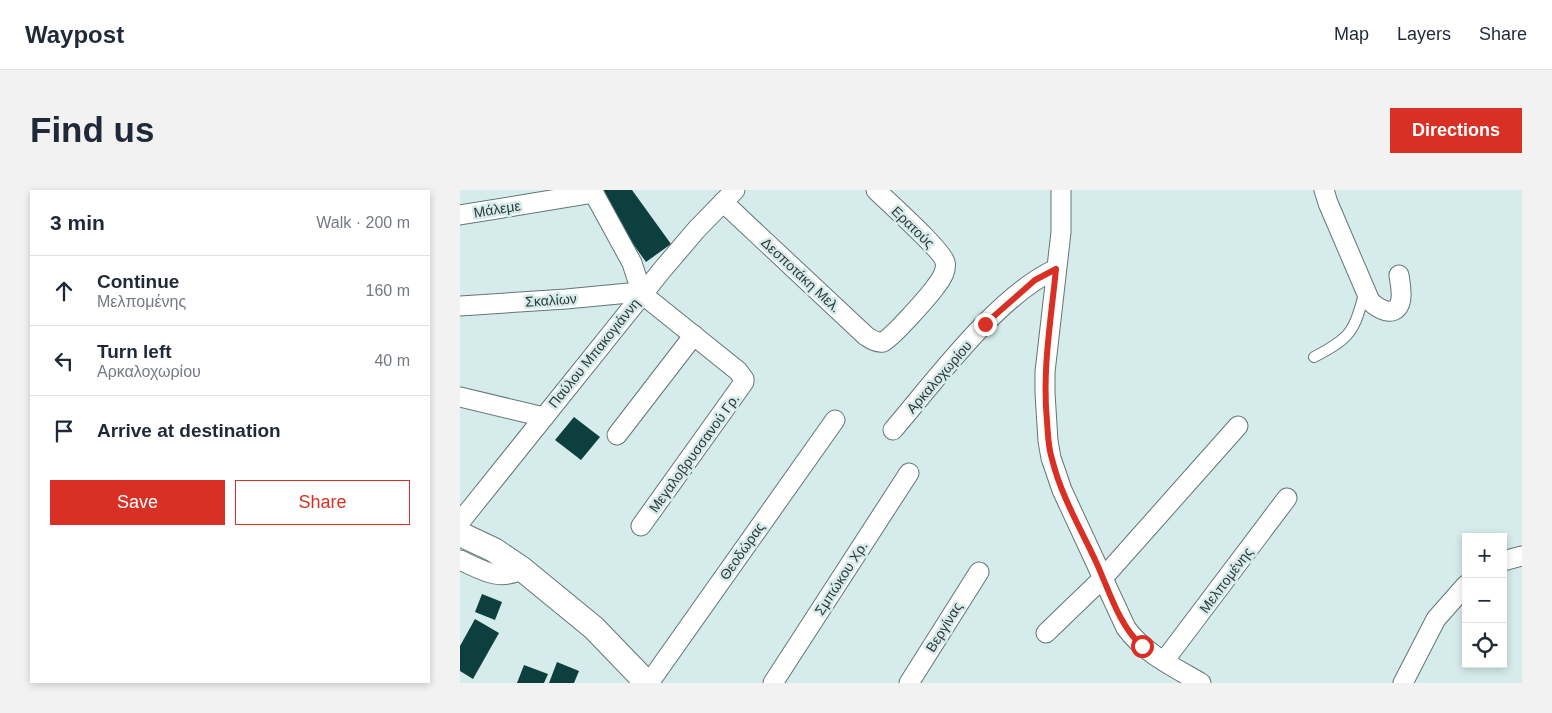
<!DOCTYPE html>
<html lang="en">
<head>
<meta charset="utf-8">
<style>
  body { margin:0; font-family:Helvetica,sans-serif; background:#f2f2f3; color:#1f2937 }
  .controls { position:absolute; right:15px; bottom:15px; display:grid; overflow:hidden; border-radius:0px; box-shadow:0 2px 8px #0003 }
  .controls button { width:45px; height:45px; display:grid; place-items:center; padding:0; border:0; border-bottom:1px solid #e0e1e3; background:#fff; color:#1f2937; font:25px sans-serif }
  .stop { position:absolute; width:15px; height:15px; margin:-11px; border:4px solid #d93025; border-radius:50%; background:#fff }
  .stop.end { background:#d93025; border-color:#fff; box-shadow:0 1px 5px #0008 }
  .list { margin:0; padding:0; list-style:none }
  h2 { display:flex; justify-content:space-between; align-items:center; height:65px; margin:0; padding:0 20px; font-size:21px }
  h2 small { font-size:16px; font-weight:400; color:#747a83 }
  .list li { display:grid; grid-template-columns:32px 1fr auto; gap:15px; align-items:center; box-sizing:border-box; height:70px; padding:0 20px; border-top:1px solid #e0e1e3 }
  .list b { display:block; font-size:19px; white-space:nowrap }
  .list p { margin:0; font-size:16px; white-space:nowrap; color:#747a83 }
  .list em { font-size:16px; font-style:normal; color:#747a83 }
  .actions { display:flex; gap:10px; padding:15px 20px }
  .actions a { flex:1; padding:11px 0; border:1px solid #d93025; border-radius:0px; text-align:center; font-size:18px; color:#d93025 }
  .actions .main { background:#d93025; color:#fff }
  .icon { flex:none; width:28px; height:28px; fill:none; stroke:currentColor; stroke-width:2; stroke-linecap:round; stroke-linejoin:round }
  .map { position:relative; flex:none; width:1062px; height:493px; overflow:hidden; border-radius:0px }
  header { display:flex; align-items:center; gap:30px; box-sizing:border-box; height:70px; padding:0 25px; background:#fff; border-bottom:1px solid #e0e1e3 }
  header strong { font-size:24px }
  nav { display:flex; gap:28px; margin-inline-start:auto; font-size:18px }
  .intro { display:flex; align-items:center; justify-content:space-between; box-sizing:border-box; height:120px; padding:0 30px }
  h1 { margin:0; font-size:35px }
  .button { padding:12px 22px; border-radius:0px; background:#d93025; color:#fff; font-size:18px; font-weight:700 }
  main { display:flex; gap:30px; padding:0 30px }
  aside { flex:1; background:#fff; border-radius:0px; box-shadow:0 2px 8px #0003 }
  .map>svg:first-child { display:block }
  .building { fill:#0e3f3f }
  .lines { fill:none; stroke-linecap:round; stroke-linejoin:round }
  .service-casing { stroke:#637676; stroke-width:12 }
  .minor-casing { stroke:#637676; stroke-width:21 }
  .tertiary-casing { stroke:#637676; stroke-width:26 }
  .service { stroke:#fff; stroke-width:10 }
  .minor { stroke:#fff; stroke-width:19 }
  .tertiary { stroke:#fff; stroke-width:24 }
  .route { stroke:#d93025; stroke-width:6 }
  .labels { text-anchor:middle; stroke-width:5; stroke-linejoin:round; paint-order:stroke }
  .street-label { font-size:14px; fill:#303939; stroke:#d6ebeb }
</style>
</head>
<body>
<header>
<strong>Waypost</strong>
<nav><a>Map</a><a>Layers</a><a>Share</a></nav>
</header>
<div class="intro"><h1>Find us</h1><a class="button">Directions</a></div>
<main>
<aside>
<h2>3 min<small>Walk · 200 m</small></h2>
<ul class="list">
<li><svg class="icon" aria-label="ahead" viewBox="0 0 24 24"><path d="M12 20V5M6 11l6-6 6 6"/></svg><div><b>Continue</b><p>Μελπομένης</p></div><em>160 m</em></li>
<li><svg class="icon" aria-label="left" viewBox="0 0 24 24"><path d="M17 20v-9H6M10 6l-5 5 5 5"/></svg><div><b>Turn left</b><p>Αρκαλοχωρίου</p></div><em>40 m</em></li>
<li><svg class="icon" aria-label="arrive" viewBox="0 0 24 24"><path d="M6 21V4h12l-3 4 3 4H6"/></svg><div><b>Arrive at destination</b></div></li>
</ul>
<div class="actions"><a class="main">Save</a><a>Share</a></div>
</aside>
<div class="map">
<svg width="1062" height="493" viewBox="0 0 1062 493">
  <rect width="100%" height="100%" fill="#d6ebeb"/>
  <g class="building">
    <polygon points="142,0 172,0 211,54 186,72 137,4"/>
    <polygon points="114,227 140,247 121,270 95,250"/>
    <polygon points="22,404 42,412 35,430 15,422"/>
    <polygon points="15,429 39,443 13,489 0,481 0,456"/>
    <polygon points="97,472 119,481 114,493 89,493"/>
    <polygon points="64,475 88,484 84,493 57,493"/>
  </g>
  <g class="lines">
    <defs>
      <path id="service" d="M 854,167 C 889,149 895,142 904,103"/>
      <g id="minor">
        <polyline points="132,0 172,73 182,104"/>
        <path d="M 601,0 L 601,42 L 585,182 L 585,203 L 588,251 L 591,268 L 602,300 L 666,438 C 685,464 714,477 741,493"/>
        <path d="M 864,0 L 868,13 L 910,111 C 917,118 934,129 940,113 C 943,105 940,93 939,85"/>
        <path d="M 263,12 L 406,146 C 411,149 416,153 423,152 C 430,150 470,105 476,96 C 481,90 487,80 485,72 C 483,61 427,11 416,0"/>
        <polyline points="0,25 134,3"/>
        <polyline points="0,116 106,109 169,103 182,104"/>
        <polyline points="0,207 84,227"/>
        <path d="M 433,240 C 475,191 538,105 596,79"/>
        <polyline points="157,245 234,145"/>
        <polyline points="0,332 202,80 237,39 275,0"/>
        <polyline points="181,336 284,192 284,189 278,181 182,104"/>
        <path d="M 0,370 C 22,380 39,392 62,379"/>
        <polyline points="1043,371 1062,366"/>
        <polyline points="586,443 643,388 778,236"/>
        <polyline points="704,471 827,308"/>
        <polyline points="189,493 375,230"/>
        <polyline points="313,493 449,283"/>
        <polyline points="449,493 519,382"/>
        <polyline points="943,493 976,429 1006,395"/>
      </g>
      <polyline id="tertiary" points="0,344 34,360 62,379 134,438 187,493"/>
    </defs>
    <use href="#service" class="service-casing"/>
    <use href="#minor" class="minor-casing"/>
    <use href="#tertiary" class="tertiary-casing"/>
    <use href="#service" class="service"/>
    <use href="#minor" class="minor"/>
    <use href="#tertiary" class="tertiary"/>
  </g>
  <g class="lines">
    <path class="route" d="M 525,134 L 575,90 L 596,79 C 591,130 582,180 587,231 C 588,244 588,257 592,269 C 601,306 621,339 637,374 C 650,403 659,435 682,456"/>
  </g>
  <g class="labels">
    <g class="street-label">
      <text transform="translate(37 19) rotate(-9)" y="5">Μάλεμε</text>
      <text transform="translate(453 37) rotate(44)" y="5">Ερατούς</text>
      <text transform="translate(341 85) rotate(43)" y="5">Δεσποτάκη Μελ.</text>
      <text transform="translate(91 110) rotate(-4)" y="5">Σκαλίων</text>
      <text transform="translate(134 163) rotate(-51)" y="5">Παύλου Μπακογιάννη</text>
      <text transform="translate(479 187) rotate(-49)" y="5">Αρκαλοχωρίου</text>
      <text transform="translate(234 263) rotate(-54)" y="5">Μεγαλοβρυσσανού Γρ.</text>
      <text transform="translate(282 361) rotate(-55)" y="5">Θεοδώρας</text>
      <text transform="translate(381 388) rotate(-57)" y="5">Σμπώκου Χρ.</text>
      <text transform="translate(766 390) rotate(-53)" y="5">Μελπομένης</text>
      <text transform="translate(484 437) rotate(-58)" y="5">Βεργίνας</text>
    </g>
  </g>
</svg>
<div class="controls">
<button>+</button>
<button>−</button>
<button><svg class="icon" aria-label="locate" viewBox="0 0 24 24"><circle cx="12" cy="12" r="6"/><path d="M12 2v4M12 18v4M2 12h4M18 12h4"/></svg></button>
</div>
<div class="stop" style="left:682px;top:456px"></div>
<div class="stop end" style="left:525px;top:134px"></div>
</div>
</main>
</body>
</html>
